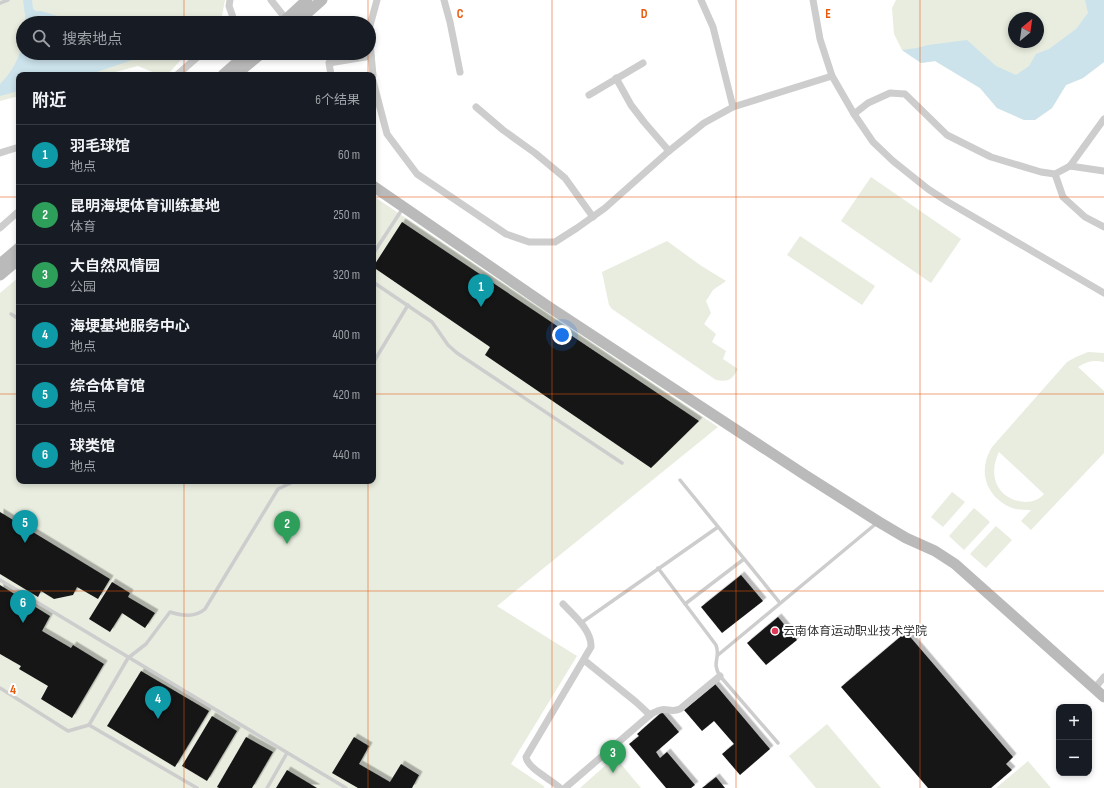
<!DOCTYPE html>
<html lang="zh">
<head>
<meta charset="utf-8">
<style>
  body { margin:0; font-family:"Sofia Sans Condensed","Noto Sans SC",sans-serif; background:#242831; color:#f1f3f6 }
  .controls { position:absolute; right:12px; bottom:12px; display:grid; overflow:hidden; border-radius:8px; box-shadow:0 2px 6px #0003 }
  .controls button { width:36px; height:36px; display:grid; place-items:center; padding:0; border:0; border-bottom:1px solid #363941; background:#171b24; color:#f1f3f6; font:20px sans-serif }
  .compass { position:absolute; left:1008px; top:12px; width:36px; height:36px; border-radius:50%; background:#171b24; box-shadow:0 2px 6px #0003; rotate:29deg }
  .you { position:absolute; left:562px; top:335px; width:14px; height:14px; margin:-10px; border:3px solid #fff; border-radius:50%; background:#1a73e8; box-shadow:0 0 0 6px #1a73e833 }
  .badge { display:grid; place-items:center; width:26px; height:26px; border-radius:50%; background:#0f766e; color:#fff; font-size:13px; font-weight:700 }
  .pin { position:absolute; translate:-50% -33px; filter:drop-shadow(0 1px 2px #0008) }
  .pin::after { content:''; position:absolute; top:21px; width:14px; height:12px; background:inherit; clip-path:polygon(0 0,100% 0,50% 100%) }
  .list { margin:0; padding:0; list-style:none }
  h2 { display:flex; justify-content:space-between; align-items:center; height:52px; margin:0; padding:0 16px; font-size:17px }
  h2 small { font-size:13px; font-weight:400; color:#9ea1a6 }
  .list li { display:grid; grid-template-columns:26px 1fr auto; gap:12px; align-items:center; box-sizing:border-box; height:60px; padding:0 16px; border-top:1px solid #363941 }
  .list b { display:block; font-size:15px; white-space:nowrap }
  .list p { margin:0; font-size:13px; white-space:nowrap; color:#9ea1a6 }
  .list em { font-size:13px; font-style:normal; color:#9ea1a6 }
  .icon { flex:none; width:22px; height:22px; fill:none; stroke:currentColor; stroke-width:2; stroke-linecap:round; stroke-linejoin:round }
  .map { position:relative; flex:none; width:1104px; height:788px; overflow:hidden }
  .search { position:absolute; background:#171b24; box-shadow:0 2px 6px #0003; left:16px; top:16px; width:360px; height:44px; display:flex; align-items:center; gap:10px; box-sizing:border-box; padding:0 14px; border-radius:22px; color:#9ea1a6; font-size:15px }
  .panel { position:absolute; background:#171b24; box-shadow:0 2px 6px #0003; left:16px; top:72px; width:360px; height:412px; border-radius:8px }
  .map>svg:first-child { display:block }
  .green { fill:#e8eddf; fill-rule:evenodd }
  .water { fill:#cce3ec }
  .building { fill:#171717; filter:url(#shadow) }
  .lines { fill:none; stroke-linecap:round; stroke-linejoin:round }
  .lane { stroke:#cdcdcd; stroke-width:3.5 }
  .street { stroke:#cdcdcd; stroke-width:7 }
  .secondary { stroke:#bababa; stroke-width:11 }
  .grid { fill:none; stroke:#e8590c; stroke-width:1; stroke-opacity:0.55 }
  .poi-dot { fill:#e13858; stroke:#fff; stroke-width:1.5 }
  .labels { text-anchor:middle; stroke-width:4; stroke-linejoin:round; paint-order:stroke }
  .poi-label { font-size:12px; fill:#303030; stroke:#fff; text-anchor:start }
  .grid-label { font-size:13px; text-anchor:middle; font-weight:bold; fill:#e8590c; stroke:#fff; stroke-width:4; stroke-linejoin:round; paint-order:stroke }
</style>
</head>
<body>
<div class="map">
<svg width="1104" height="788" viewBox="0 0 1104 788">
  <defs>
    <filter id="shadow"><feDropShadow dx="3.5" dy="-3.5" stdDeviation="0" flood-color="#0004"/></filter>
  </defs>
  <rect width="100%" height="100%" fill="#fff"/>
  <g class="green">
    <polygon points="0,0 225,0 222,16 216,23 23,23 23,53 187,53 167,75 160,75 138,66 104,75 19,75 19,96 0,101"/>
    <path d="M 896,0 L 1104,0 L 1104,62 L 1083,78 L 1066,85 L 1052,108 L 1035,120 L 1024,120 L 997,108 L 980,88 L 935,61 L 921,63 L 902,50 L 894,34 L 892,8 ZM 1014,18 L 1038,18 L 1038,42 L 1014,42 Z"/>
    <polygon points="871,177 961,239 931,283 841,221"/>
    <polygon points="373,196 718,427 497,606 577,656 511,764 545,787 543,788 0,788 0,293 19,277 19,481 373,481"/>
    <polygon points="800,236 875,286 862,305 787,255"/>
    <path d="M 667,241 L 700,265 L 726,281 L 713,290 L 706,301 L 711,313 L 704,324 L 716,334 L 712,342 L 726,351 L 723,359 L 738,369 C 731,380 730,382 716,380 L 612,309 L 609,305 L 602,272 Z"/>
    <path d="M 1088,352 L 1104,353 L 1104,362 C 1094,360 1087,361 1078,367 L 1104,391 L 1104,453 L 1031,530 L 1021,521 L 1031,510 C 1024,510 1018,510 1012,508 C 986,497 977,471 992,447 L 1067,362 L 1076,357 ZM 999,452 L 1044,494 C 1040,499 1033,502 1025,502 C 998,500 987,476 999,452 Z"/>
    <polygon points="952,492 965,502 943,527 931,517"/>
    <polygon points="974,508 990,522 964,550 949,536"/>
    <polygon points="996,526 1012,540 986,568 970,554"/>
    <polygon points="827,724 881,788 816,788 789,756"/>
    <polygon points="615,757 641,788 580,788"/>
    <polygon points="1028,761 1051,788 996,788"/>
  </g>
  <g class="water">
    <polygon points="23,0 32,0 33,9 36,11 41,11 58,16 75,16 78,20 79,23 26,23"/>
    <polygon points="1085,0 1104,0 1104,62 1083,78 1066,85 1052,108 1035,120 1024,120 997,108 980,88 935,61 921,63 902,50 917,48 928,45 967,40 996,66 1016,75 1029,66 1036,54 1049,49 1076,29 1088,13"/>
    <path d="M 23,42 L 23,53 L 147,53 L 147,55 L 88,75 L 19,75 L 19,91 L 0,96 L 0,84 C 12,72 19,59 23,42 Z"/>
  </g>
  <g class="building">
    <polygon points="402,222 699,421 651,468 485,355 490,347 373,267"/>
    <polygon points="0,512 110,579 98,599 77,587 73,595 54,599 41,591 38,597 0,574"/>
    <polygon points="741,575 763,601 722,633 701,607"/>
    <polygon points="112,582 130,593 128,597 155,613 145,628 122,613 110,632 89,619"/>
    <polygon points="0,585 50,616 42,631 71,648 73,645 104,664 72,718 41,699 48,686 19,669 21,666 0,654"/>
    <polygon points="778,617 797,640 766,665 747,643"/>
    <polygon points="906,632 1013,757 1006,764 1012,770 991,788 928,788 841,687"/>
    <polygon points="141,671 209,711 175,767 107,726"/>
    <polygon points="715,684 770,749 740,775 722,754 734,744 714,721 702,731 684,710"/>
    <polygon points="662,712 679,732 656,752 660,758 667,752 695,785 691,788 666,788 629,744 639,736 637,734"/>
    <polygon points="212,716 237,731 207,781 182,766"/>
    <polygon points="246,737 273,752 252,788 219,788 217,787"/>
    <polygon points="354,737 369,746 359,764 390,782 401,764 419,775 412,788 358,788 332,773"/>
    <polygon points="287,770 317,788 276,788"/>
    <polygon points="716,777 725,788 702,788"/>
  </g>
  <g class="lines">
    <g class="lane">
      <polyline points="0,3 8,0"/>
      <polyline points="373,254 403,208"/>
      <polyline points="373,282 432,322 448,345 457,353 622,463"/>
      <polyline points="11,314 19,319"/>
      <polyline points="373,363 408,305"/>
      <polyline points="680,480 780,603"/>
      <polyline points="281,481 286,484"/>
      <path d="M 658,568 L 716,645 C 721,658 711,662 720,676 L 778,743"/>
      <polyline points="0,580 346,788"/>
      <polyline points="685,604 744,559"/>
      <polyline points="581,623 718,527"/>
      <polyline points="718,655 878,522"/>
      <polyline points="0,688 68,731 89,725 197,788"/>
      <path d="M 89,725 L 128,658 L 146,644 L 170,612 C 182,616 195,618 205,609 L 278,489 L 295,481"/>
      <polyline points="267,788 287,753"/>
    </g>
    <g class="street">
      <polyline points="230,0 229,6 235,23"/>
      <polyline points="271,0 286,19"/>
      <polyline points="444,0 450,22 460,72"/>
      <polyline points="813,0 820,39 832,76 854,114 873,142 893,161 928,189 948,202 1104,293"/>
      <polyline points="369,29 377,0"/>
      <polyline points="369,32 373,75"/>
      <polyline points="177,75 202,53"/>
      <polyline points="331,75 329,63 371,56"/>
      <polyline points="616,78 631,105 644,122 669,151"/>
      <polyline points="373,81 387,134 417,174 506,234 529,242 555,242 577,228 605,208 669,151 704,123 733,107 713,27 701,0"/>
      <polyline points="589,95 643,63"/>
      <polyline points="476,107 503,130 535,153 565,178 593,217"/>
      <polyline points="733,107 832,76"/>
      <polyline points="854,114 868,103 890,93 905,94 947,135 991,157 1041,172 1055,174 1070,166 1104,119"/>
      <polyline points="0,153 19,147"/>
      <polyline points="1070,166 1104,171"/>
      <polyline points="1055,174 1063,197 1085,217 1104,227"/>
      <polyline points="0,228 19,211"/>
      <polyline points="584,660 636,702 650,715"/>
      <polyline points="1094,689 1104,677"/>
      <path d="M 560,788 C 551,779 528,769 526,757 L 591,647 C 592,631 574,615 563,604"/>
      <path d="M 565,788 L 650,715 C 666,704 668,714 680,709 L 720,676"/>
    </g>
    <g class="secondary">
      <polyline points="282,23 307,0"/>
      <polyline points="296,23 322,0"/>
      <polyline points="223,75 248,53"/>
      <polyline points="235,75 262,53"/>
      <polyline points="373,186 549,307 805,475 879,522 906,538 935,551 955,564 1104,697"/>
      <polyline points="0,264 19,248"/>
      <polyline points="0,275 19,259"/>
    </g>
  </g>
  <path class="grid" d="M 184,0 L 184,23M 368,0 L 368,23M 552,0 L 552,788M 736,0 L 736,788M 920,0 L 920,788M 184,53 L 184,75M 368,53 L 368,75M 0,197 L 19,197M 373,197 L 1104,197M 0,394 L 19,394M 373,394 L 1104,394M 184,481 L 184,788M 368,481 L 368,788M 0,591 L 1104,591"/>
  <circle class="poi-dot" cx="775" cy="631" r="4"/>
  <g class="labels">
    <g class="poi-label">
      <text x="783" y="635">云南体育运动职业技术学院</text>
    </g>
  </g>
  <g class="grid-label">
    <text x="460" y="18">C</text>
    <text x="644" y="18">D</text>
    <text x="828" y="18">E</text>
    <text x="13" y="694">4</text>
  </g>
</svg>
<div class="controls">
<button>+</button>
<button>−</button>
</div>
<svg class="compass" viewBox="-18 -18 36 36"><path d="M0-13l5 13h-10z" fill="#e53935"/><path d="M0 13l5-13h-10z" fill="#9ea1a6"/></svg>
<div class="you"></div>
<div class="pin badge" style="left:481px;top:307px;background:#0f9aa8">1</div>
<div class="pin badge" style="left:287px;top:544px;background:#2e9e5b">2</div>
<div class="pin badge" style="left:613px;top:773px;background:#2e9e5b">3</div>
<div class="pin badge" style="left:158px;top:719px;background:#0f9aa8">4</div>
<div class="pin badge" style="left:25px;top:543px;background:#0f9aa8">5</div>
<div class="pin badge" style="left:23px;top:623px;background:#0f9aa8">6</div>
<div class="search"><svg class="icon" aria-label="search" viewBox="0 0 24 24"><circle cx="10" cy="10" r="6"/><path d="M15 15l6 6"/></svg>搜索地点</div>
<section class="panel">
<h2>附近<small>6个结果</small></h2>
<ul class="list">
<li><span class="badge" style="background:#0f9aa8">1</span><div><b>羽毛球馆</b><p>地点</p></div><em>60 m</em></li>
<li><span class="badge" style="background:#2e9e5b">2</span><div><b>昆明海埂体育训练基地</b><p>体育</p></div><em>250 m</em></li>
<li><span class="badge" style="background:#2e9e5b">3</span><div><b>大自然风情园</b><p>公园</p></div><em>320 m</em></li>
<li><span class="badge" style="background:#0f9aa8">4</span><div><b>海埂基地服务中心</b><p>地点</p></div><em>400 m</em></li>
<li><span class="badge" style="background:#0f9aa8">5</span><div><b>综合体育馆</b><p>地点</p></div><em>420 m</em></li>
<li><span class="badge" style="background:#0f9aa8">6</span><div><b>球类馆</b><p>地点</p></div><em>440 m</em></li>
</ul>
</section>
</div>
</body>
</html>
